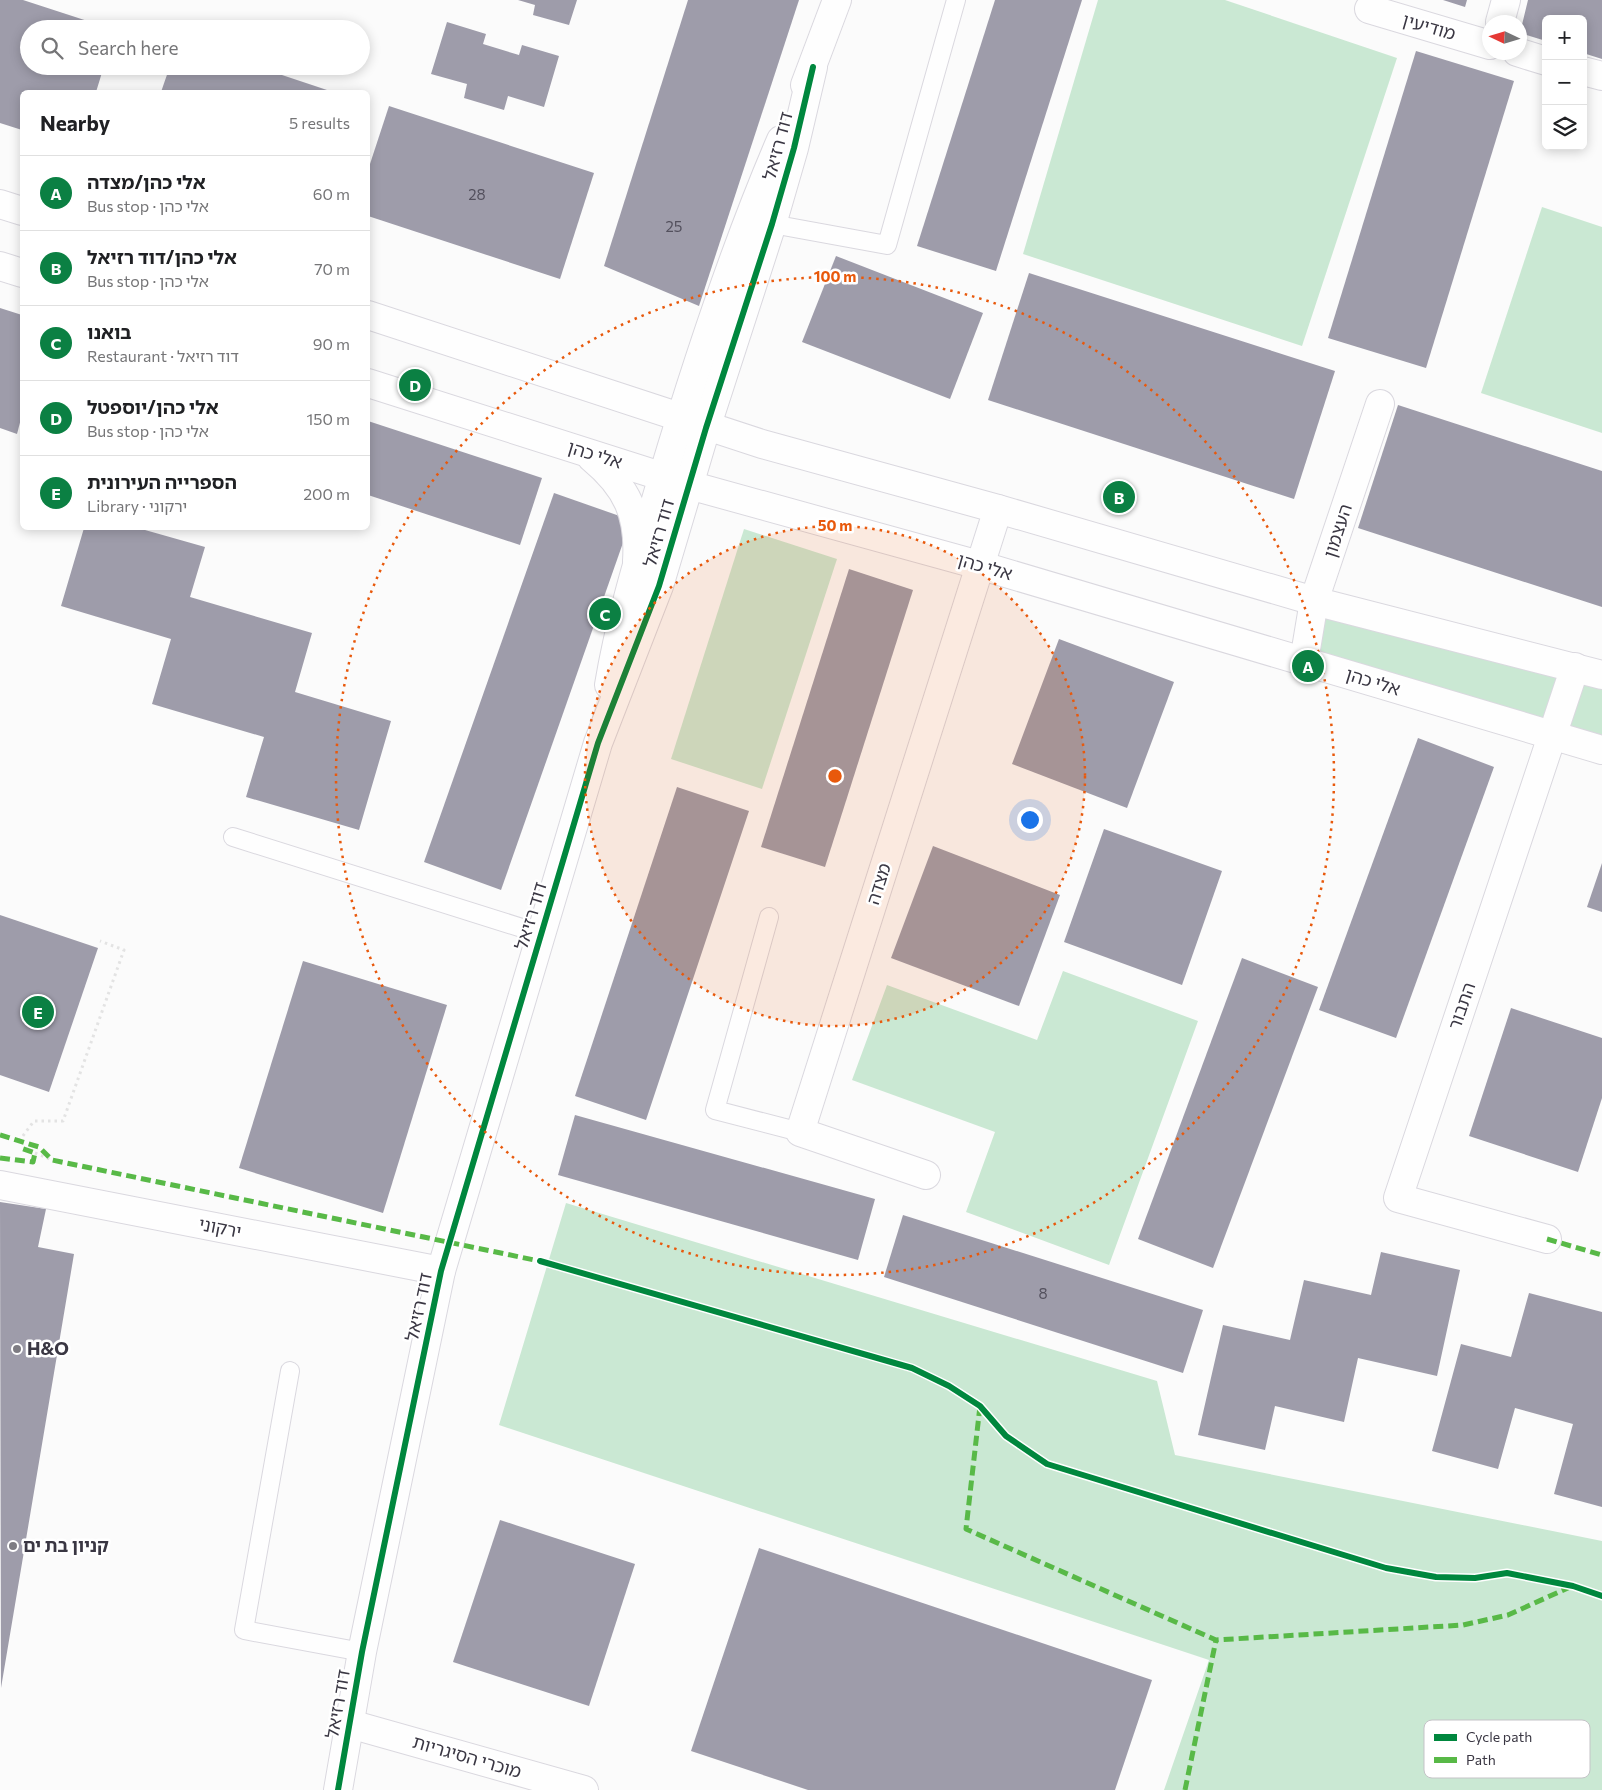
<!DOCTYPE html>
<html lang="en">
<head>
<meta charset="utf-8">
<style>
  body { margin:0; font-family:Commissioner,"Noto Sans Hebrew",sans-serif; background:#f2f2f2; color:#202124 }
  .controls { position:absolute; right:15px; top:15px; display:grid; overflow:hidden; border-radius:8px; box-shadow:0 2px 12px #0003 }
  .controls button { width:45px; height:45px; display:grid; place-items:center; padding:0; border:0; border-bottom:1px solid #e0e0e0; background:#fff; color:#202124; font:25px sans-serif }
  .compass { position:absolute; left:1482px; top:15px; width:45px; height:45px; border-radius:50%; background:#fff; box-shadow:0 2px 12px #0003; rotate:274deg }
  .you { position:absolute; left:1029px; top:819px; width:18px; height:18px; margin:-12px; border:4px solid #fff; border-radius:50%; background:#1a73e8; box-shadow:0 0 0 8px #1a73e833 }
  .badge { display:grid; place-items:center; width:32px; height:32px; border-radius:50%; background:#0b8043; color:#fff; font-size:16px; font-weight:700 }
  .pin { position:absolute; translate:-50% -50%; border:2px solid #fff; box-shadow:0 1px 5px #0006 }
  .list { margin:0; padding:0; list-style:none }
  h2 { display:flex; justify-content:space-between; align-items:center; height:65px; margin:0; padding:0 20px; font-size:21px }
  h2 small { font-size:16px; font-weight:400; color:#757577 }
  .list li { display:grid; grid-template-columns:32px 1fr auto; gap:15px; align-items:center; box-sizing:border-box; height:75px; padding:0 20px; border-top:1px solid #e0e0e0 }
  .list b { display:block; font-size:19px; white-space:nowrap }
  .list p { margin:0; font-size:16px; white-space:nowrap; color:#757577 }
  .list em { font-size:16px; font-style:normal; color:#757577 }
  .icon { flex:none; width:28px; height:28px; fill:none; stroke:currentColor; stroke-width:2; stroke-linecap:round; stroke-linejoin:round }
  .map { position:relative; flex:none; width:1602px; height:1790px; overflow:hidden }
  .search { position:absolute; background:#fff; box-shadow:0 2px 12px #0003; left:20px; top:20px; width:350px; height:55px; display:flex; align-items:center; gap:12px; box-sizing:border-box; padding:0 18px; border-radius:28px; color:#757577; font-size:19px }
  .panel { position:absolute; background:#fff; box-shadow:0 2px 12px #0003; left:20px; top:90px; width:350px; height:440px; border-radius:8px }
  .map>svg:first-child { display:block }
  .green { fill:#cae8d3 }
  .building { fill:#9e9caa }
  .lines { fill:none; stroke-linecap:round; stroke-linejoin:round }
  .service-casing { stroke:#dad8df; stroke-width:20 }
  .minor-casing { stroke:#dad8df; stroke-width:30 }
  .tertiary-casing { stroke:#dad8df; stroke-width:30 }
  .path { stroke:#e3e3e3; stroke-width:3; stroke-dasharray:2.5 4; stroke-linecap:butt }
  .service { stroke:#fefefe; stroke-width:18 }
  .minor { stroke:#fefefe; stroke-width:28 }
  .tertiary { stroke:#fefefe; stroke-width:28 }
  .quiet { stroke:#58b947; stroke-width:5; stroke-dasharray:10 5; stroke-linecap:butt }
  .cycleway-casing { stroke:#fff; stroke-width:9 }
  .cycleway { stroke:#00873e; stroke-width:6 }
  .ring { fill:none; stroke:#e8590c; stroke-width:2.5; stroke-dasharray:2.5 5 }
  .poi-dot { fill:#7e7c83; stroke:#fff; stroke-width:2 }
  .labels { text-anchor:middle; stroke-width:5; stroke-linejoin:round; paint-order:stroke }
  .number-label { font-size:15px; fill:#53505d }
  .street-label { font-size:18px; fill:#3a3743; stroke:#fff }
  .poi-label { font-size:18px; font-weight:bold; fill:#3a3743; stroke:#fff; text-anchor:start }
  .key { fill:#fff; stroke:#c4c3c7; stroke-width:1 }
  .key-label { font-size:14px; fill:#3a3743 }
  .centre { fill:#e8590c; stroke:#fff; stroke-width:2.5 }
  .ring-label { font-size:15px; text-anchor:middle; font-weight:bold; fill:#e8590c; stroke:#fff; stroke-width:5; stroke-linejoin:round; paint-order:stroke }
</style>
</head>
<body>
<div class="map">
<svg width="1602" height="1790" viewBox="0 0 1602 1790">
  <rect width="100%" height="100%" fill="#fbfbfb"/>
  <g class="green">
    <polygon points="1098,0 1225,0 1397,58 1302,346 1023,254"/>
    <polygon points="1542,207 1602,227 1602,433 1481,393"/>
    <polygon points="744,529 837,559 762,789 671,759"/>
    <polygon points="1314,601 1602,675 1602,750 1304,661"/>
    <polygon points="1063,971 1198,1021 1109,1265 966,1212 995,1132 852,1080 887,985 1037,1040"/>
    <polygon points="566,1203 1157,1381 1175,1455 1602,1541 1602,1790 1164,1790 1209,1660 499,1425"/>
  </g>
  <g class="building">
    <polygon points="0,0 23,0 109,28 29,29 29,66 104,66 96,92 22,92 22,130 0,123"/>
    <polygon points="518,0 577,0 569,25 533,15 535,5"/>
    <polygon points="688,0 799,0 699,306 604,266"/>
    <polygon points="995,0 1082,0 996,271 917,246"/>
    <polygon points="1443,0 1467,0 1465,7"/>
    <polygon points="1528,0 1602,0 1602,59 1583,53 1583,19 1546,19 1546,41 1520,33"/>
    <polygon points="447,22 486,34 483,44 519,55 522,45 559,56 544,107 508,96 504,110 464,98 467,84 431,74"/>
    <polygon points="1416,51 1514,81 1426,368 1328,338"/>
    <polygon points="170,66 255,66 333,92 161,92"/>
    <polygon points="389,106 594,173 560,279 368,216 368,170"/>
    <polygon points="836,256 983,313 950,399 802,342"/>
    <polygon points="1029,273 1335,371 1294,499 988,400"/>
    <polygon points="0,308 22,315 22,415 17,434 0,428"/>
    <polygon points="1398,405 1602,471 1602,607 1358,528"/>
    <polygon points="368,421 542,478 520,545 368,495"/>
    <polygon points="554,493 631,520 501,890 424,862"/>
    <polygon points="84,528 138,528 205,547 190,597 312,633 295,692 391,721 359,830 246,797 264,737 152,704 171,639 61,606"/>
    <polygon points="849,569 913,590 825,867 761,847"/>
    <polygon points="1059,639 1174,682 1127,808 1012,764"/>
    <polygon points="1418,738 1494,767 1396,1038 1319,1010"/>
    <polygon points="677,787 749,811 646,1120 575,1096"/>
    <polygon points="1104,829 1222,871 1182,985 1064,942"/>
    <polygon points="933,846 1060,895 1019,1006 891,958"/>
    <polygon points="1602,863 1602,912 1587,907"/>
    <polygon points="0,915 98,948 49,1092 0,1075"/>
    <polygon points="1242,958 1318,987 1213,1268 1138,1239"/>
    <polygon points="303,961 447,1005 383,1213 239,1168"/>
    <polygon points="1511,1008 1602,1038 1602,1098 1578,1172 1469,1136"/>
    <polygon points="575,1115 875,1199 858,1260 558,1175"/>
    <polygon points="0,1202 46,1209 38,1247 74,1254 1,1688"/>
    <polygon points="903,1215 1203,1310 1183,1373 884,1277"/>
    <polygon points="1381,1252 1460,1270 1437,1376 1358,1358 1344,1422 1275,1406 1265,1450 1198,1435 1223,1325 1290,1340 1304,1280 1371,1295"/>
    <polygon points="1529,1293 1602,1312 1602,1507 1554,1494 1573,1424 1515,1408 1498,1469 1432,1451 1461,1344 1511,1357"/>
    <polygon points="500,1520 635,1564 589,1706 453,1662"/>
    <polygon points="759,1548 1152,1680 1115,1790 808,1790 691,1751"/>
  </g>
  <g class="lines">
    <defs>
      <g id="service">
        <polyline points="772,224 887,245 956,0"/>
        <polyline points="233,837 541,934"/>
        <polyline points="769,917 715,1110 800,1132"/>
        <polyline points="290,1371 244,1630 362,1652"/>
      </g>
      <g id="minor">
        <polyline points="1369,9 1490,45"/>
        <polyline points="1500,22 1506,0"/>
        <polyline points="1517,52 1546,61"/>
        <polyline points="1583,71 1602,76"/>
        <polyline points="805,85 837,0"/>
        <polyline points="1304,661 1314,601 1380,404"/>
        <path d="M 609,685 C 621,613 643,545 663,476 C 697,362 734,249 781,140"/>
        <polyline points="926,1175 800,1132 998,509"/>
        <polyline points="0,1185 441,1271"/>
        <polyline points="1547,1239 1398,1198 1575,667"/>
        <polyline points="350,1724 584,1790"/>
        <polyline points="338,1790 362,1652 441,1271 598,743 659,586 706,428 772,224 794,148 813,67"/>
      </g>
      <g id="tertiary">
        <polyline points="0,204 22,211"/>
        <polyline points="0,266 22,273"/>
        <polyline points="368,315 762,444 998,509 1314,601 1602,675"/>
        <polyline points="368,383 689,485 979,565 1602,750"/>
        <path d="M 592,458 C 627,487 640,515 637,561"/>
      </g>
    </defs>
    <use href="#service" class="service-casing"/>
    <use href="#minor" class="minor-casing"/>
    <use href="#tertiary" class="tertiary-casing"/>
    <g class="path">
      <polyline points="19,1141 34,1121 63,1121 124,950 100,941"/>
      <polyline points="35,1153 52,1160"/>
    </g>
    <use href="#service" class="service"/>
    <use href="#minor" class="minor"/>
    <use href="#tertiary" class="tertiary"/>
    <g class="quiet">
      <polyline points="0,1135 39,1147 52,1160 544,1262"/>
      <polyline points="0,1158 33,1162 35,1153 21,1148"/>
      <polyline points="1547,1239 1602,1255"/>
      <polyline points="980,1406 966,1529 1216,1640 1463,1625 1508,1615 1570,1587"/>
      <polyline points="1185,1790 1216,1640"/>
    </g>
    <defs>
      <g id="cycleway">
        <polyline points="540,1261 912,1368 949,1386 980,1406 1006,1436 1047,1464 1386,1568 1436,1577 1475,1578 1507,1573 1573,1586 1602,1596"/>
        <polyline points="338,1790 362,1652 441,1271 598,743 659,586 706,428 772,224 794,148 813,67"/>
      </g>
    </defs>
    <use href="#cycleway" class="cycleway-casing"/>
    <use href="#cycleway" class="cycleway"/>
  </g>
  <circle cx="835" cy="776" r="250" fill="#e8590c" fill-opacity=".12"/>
  <g class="ring">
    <circle cx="835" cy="776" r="250"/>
    <circle cx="835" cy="776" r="499"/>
  </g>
  <g class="poi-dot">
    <circle cx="17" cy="1349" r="5"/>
    <circle cx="13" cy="1546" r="5"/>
  </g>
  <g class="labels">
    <g class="number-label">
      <text x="477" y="200">28</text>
      <text x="674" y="232">25</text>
      <text x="1043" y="1299">8</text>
    </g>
    <g class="street-label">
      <text transform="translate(1429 27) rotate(16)" y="6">מודיעין</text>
      <text transform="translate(778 146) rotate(-75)" y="6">דוד רזיאל</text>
      <text transform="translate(595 455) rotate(17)" y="6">אלי כהן</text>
      <text transform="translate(1338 531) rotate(-72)" y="6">העצמון</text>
      <text transform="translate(659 533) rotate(-74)" y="6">דוד רזיאל</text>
      <text transform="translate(985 567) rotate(16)" y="6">אלי כהן</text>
      <text transform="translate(1373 682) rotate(17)" y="6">אלי כהן</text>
      <text transform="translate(879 884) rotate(-72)" y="6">מצדה</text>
      <text transform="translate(531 916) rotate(-73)" y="6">דוד רזיאל</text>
      <text transform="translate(1462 1006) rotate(-71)" y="6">התבור</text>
      <text transform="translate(220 1228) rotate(11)" y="6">ירקוני</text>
      <text transform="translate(419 1307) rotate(-78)" y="6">דוד רזיאל</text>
      <text transform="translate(338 1704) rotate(-80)" y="6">דוד רזיאל</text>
      <text transform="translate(467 1757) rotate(16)" y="6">מוכרי הסיגריות</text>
    </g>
    <g class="poi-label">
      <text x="27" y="1355">H&amp;O</text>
      <text x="23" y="1552">קניון בת ים</text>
    </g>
  </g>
  <rect x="1424" y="1720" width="166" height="58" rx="8" class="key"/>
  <rect x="1434" y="1734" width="23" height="7" fill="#00873e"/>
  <rect x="1434" y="1757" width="23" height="6" fill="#58b947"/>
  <g class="key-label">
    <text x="1466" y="1742">Cycle path</text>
    <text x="1466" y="1765">Path</text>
  </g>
  <circle cx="835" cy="776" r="8" class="centre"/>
  <g class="ring-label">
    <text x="835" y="282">100 m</text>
    <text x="835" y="531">50 m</text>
  </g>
</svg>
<div class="controls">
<button>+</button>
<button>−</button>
<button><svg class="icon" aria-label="layers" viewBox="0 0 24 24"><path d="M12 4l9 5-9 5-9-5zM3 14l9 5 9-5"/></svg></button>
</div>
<svg class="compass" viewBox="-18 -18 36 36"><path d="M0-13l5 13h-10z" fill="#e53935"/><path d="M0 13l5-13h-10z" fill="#757577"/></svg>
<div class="you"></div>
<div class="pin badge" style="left:1308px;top:666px">A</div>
<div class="pin badge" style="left:1119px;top:497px">B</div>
<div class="pin badge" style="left:605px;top:614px">C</div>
<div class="pin badge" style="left:415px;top:385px">D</div>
<div class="pin badge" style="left:38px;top:1012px">E</div>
<div class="search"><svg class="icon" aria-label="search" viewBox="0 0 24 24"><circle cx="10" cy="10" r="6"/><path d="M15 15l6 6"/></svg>Search here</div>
<section class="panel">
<h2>Nearby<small>5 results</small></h2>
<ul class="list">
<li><span class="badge">A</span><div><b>אלי כהן/מצדה</b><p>Bus stop · אלי כהן</p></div><em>60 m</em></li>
<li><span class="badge">B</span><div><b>אלי כהן/דוד רזיאל</b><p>Bus stop · אלי כהן</p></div><em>70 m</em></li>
<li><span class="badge">C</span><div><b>בואנו</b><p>Restaurant · דוד רזיאל</p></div><em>90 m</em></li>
<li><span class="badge">D</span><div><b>אלי כהן/יוספטל</b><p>Bus stop · אלי כהן</p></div><em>150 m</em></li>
<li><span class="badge">E</span><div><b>הספרייה העירונית</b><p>Library · ירקוני</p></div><em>200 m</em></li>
</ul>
</section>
</div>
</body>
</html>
